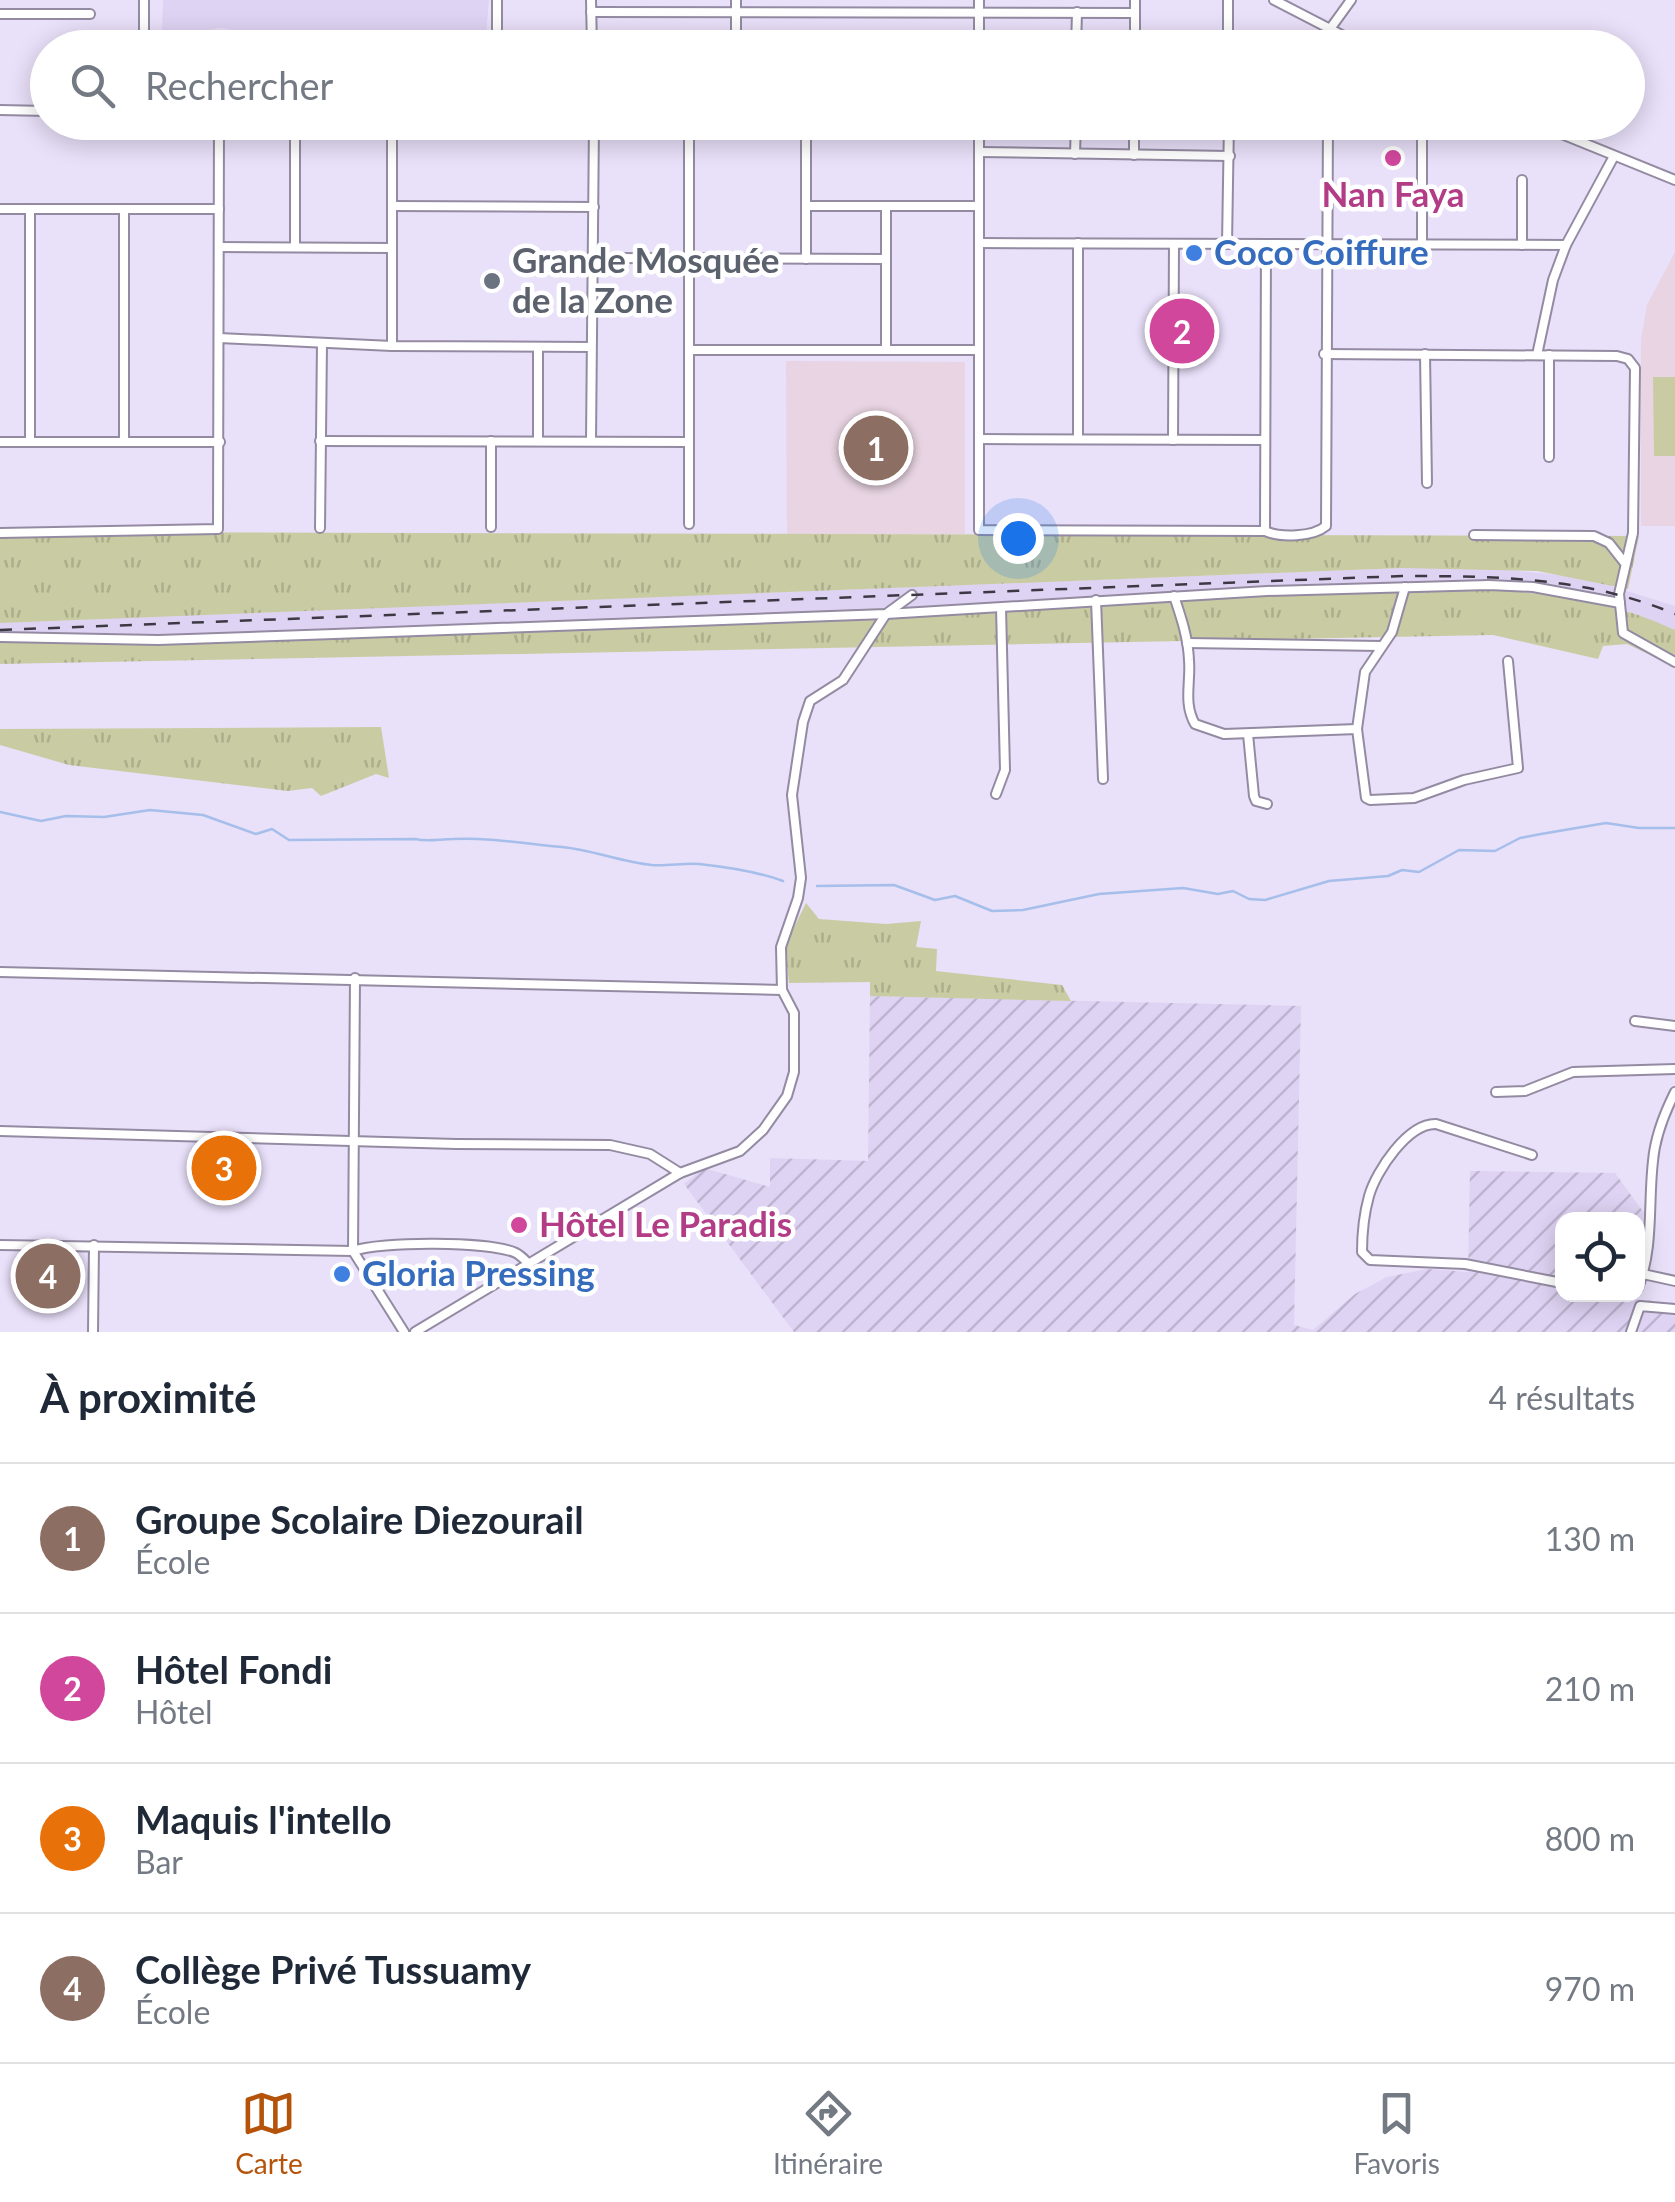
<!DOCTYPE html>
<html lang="fr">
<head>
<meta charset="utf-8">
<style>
  body { margin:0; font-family:Lato,sans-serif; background:#f2f2f3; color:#1f2937 }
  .controls { position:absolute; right:30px; bottom:30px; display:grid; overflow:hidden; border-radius:20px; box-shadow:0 5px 25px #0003 }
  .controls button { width:90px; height:90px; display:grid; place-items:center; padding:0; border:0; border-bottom:2px solid #e0e1e3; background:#fff; color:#1f2937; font:50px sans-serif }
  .you { position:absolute; left:1018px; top:538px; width:35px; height:35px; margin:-25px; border:8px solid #fff; border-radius:50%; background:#1a73e8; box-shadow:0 0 0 15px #1a73e833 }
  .badge { display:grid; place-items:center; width:65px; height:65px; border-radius:50%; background:#b45309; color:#fff; font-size:32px; font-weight:700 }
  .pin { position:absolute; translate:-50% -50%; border:5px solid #fff; box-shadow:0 2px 10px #0006 }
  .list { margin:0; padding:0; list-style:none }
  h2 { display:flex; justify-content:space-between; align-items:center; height:130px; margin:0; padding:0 40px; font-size:42px }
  h2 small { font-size:32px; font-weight:400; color:#747a83 }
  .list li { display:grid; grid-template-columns:65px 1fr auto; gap:30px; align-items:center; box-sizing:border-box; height:150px; padding:0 40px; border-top:2px solid #e0e1e3 }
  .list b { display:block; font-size:38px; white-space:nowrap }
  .list p { margin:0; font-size:32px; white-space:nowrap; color:#747a83 }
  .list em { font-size:32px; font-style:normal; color:#747a83 }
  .icon { flex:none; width:55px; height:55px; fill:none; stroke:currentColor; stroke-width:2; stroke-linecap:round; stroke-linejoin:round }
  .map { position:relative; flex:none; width:1675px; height:1332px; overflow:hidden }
  .search { position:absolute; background:#fff; box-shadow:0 5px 25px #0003; left:30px; right:30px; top:30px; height:110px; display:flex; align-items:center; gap:25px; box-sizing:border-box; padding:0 35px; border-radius:55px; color:#747a83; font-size:38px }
  .sheet { height:730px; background:#fff }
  nav { display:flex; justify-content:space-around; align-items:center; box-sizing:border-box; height:140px; border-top:2px solid #e0e1e3; background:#fff; font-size:28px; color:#747a83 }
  nav a { display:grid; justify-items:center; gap:5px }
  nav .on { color:#b45309 }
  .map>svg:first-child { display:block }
  .built { fill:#dfd3f3 }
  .industrial { fill:url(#industrial-furrows) }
  .education { fill:#e8d4e2 }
  .grass { fill:url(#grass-tufts) }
  .pitch { fill:#c9cca3 }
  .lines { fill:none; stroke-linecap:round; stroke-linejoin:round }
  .stream { stroke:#a6beea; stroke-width:2.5 }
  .minor-casing { stroke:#948ba2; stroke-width:12 }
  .minor { stroke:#fff; stroke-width:8 }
  .rail { stroke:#3d3944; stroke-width:2.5; stroke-dasharray:12 12; stroke-linecap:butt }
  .hotel-dot { fill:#d1479c; stroke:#fff; stroke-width:4 }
  .shop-dot { fill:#3f7fe0; stroke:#fff; stroke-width:4 }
  .worship-dot { fill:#6b7280; stroke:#fff; stroke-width:4 }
  .labels { text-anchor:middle; stroke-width:9; stroke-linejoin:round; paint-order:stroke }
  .hotel-label { font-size:35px; font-weight:bold; fill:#b23c85; stroke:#fff }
  .shop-label { font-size:35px; font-weight:bold; fill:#366cbe; stroke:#fff; text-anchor:start }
  .worship-label { font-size:35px; font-weight:bold; fill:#5b616d; stroke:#fff; text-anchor:start }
</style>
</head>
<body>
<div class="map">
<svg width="1675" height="1332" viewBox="0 0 1675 1332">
  <defs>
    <pattern id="industrial-furrows" width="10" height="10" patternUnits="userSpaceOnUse" patternTransform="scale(2.5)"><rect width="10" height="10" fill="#dfd3f3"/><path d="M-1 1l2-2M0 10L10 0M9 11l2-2" fill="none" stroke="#beb4d0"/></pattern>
    <pattern id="grass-tufts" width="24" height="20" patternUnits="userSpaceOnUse" patternTransform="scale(2.5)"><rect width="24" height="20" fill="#c9cca3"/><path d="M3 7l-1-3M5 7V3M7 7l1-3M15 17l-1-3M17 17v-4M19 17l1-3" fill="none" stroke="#acae8c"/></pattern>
  </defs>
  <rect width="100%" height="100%" fill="#e9e0f9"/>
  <g class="built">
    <polygon points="163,0 489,0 485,47 297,48 285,38 221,28 162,36"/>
    <polygon points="1402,568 1491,568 1585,578 1675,606 1675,630 1622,609 1581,599 1490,589 1403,589 0,641 0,622"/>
  </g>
  <polygon class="industrial" points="870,996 1301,1006 1294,1325 1313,1330 1355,1294 1387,1277 1427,1269 1468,1272 1470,1171 1615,1173 1644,1213 1638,1239 1638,1220 1562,1220 1562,1294 1623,1295 1623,1298 1675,1303 1675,1332 794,1332 684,1184 704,1168 770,1187 770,1158 868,1161"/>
  <g class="education">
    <polygon points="1675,252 1675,526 1641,526 1641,339 1647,305"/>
    <polygon points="786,361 965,362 965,534 787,534"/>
  </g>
  <g class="grass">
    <polygon points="0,532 1639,536 1628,589 1537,571 1402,568 0,623"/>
    <path d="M 1403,589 C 1496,589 1589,589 1675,630 L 1675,667 L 1627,644 L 1603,646 L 1598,659 L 1493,635 L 0,664 L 0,641 Z"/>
    <polygon points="381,727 389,778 376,774 321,796 312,788 288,791 69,765 0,745 0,729"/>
    <polygon points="806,903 819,919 886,924 921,921 916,947 937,949 936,971 1062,985 1071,1001 870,996 870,982 789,983 785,946"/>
  </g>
  <polygon class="pitch" points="1653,377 1675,377 1675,456 1654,456"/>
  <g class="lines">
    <g class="stream">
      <path d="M 0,812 L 41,821 L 66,816 L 104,817 L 150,810 L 203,815 L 256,834 L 272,829 L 289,840 L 415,839 C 429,842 439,839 453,839 C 489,837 526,844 562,847 C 593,850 621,862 652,865 C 668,866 684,863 699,864 C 727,867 756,871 783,881"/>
      <polyline points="817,886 894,885 935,900 955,896 992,911 1023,910 1099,894 1183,888 1218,894 1233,891 1249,899 1265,900 1329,881 1388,876 1402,870 1419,872 1459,850 1495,851 1520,838 1541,834 1606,823 1639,828 1675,828"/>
    </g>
    <defs>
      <g id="minor">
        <polyline points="144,0 144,48"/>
        <polyline points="591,0 592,48"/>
        <polyline points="1228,0 1228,48"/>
        <polyline points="1274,0 1367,48"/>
        <polyline points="591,12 1135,13"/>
        <polyline points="0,14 90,14"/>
        <polyline points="497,48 497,0"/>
        <polyline points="736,48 736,0"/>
        <polyline points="979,48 979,0"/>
        <polyline points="1076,48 1077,12"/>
        <polyline points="1135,48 1135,0"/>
        <polyline points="1329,48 1330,29 1351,0"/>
        <polyline points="0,110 48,111"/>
        <path d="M 979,122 L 979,530 L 1265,531 C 1280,538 1313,537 1326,526 L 1328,122"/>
        <polyline points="1532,122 1675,180"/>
        <polyline points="979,152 1230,156"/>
        <polyline points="1075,154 1076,122"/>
        <polyline points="1134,155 1134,122"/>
        <polyline points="1522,180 1522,245"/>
        <polyline points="392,206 594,207"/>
        <polyline points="806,206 979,206"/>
        <polyline points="0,209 219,209"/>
        <polyline points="30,209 30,442"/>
        <polyline points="124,209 124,442"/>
        <polyline points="979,243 1566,245"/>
        <polyline points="1227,244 1229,122"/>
        <polyline points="1422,244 1422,122"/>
        <polyline points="219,247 392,248"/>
        <polyline points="295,247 295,122"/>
        <polyline points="591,258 886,259"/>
        <polyline points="806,259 806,122"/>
        <polyline points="219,338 392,346 591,347"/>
        <polyline points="392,346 392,122"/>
        <polyline points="538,347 538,441"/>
        <polyline points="689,350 979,350"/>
        <polyline points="886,350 886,206"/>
        <polyline points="1324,354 1617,356 1628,359 1635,368 1633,533 1619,594 1623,633 1675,662"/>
        <polyline points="1425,354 1427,483"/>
        <polyline points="1537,355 1553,280 1566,245 1613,158"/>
        <polyline points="1549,355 1549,457"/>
        <polyline points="979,439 1265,440"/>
        <polyline points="1078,439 1078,243"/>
        <polyline points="1173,440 1174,244"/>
        <polyline points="320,441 689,442"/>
        <polyline points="591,441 594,122"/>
        <polyline points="0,442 220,442"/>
        <polyline points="689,524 689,122"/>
        <polyline points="491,527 491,441"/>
        <polyline points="320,528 322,343"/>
        <polyline points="1265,531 1266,244"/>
        <polyline points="0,533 218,529 219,122"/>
        <polyline points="1474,535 1594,536 1609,543 1624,562"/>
        <polyline points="1405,587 1392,632 1365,672 1357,729 1366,798 1370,800 1414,798 1464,780 1518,768 1508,661"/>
        <path d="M 1174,596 C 1181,617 1188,637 1189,660 C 1191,682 1183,703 1195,724 L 1224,734 L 1357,729"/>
        <polyline points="1096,600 1103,779"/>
        <polyline points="0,637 158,640 334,634 886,614 1267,591 1489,585 1533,587 1620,603"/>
        <polyline points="1187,643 1380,646"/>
        <polyline points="1248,734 1254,796 1256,801 1267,804"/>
        <polyline points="996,794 1005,770 1001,608"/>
        <polyline points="0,972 782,990"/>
        <polyline points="355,978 353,1251 404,1332"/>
        <polyline points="1635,1021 1675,1026"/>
        <polyline points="1496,1092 1525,1091 1573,1072 1675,1069"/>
        <polyline points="0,1131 456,1144 610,1145 650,1154 680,1173"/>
        <path d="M 1532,1155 L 1436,1124 C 1408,1123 1376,1171 1369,1196 C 1364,1214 1362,1234 1362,1252 L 1370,1260 L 1465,1264 L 1562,1283"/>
        <path d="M 0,1245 L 353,1251 C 379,1241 491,1241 516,1253 C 520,1255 524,1259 528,1263"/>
        <polyline points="1643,1274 1675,1281"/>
        <path d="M 1638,1288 C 1654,1247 1648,1203 1653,1161 C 1655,1136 1664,1114 1675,1092"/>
        <polyline points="93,1332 94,1245"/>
        <polyline points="415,1332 680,1173 740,1151 763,1130 787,1096 794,1072 794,1013 782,990 781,947 798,898 801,878 792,795 803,722 810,701 843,680 886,614 912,595"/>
        <polyline points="1631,1332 1640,1306 1675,1309"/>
      </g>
    </defs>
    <use href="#minor" class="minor-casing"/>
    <use href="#minor" class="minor"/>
    <path class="rail" d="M 0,630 L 1402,576 C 1497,576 1587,577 1675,614"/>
  </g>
  <g class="hotel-dot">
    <circle cx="1393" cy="158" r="10"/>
    <circle cx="519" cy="1225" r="10"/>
  </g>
  <g class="shop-dot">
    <circle cx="1194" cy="253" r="10"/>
    <circle cx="342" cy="1274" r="10"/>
  </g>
  <circle class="worship-dot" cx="492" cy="281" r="10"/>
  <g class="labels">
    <g class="hotel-label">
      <text x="1393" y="207">Nan Faya</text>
      <text x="539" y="1237" text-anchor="start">Hôtel Le Paradis</text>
    </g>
    <g class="shop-label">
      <text x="1214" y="265">Coco Coiffure</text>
      <text x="362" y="1286">Gloria Pressing</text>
    </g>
    <g class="worship-label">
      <text x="512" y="273">Grande Mosquée<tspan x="512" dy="40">de la Zone</tspan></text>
    </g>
  </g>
</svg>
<div class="controls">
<button><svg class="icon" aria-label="locate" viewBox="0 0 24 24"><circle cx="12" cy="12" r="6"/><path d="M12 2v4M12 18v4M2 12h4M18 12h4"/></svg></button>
</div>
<div class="you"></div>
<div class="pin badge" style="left:876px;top:448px;background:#8d6e63">1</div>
<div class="pin badge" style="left:1182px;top:331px;background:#d1479c">2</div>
<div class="pin badge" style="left:224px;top:1168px;background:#e8710a">3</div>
<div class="pin badge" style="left:48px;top:1276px;background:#8d6e63">4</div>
<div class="search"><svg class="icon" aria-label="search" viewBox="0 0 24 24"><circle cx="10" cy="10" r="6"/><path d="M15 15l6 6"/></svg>Rechercher</div>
</div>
<section class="sheet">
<h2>À proximité<small>4 résultats</small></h2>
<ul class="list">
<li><span class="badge" style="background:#8d6e63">1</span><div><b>Groupe Scolaire Diezourail</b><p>École</p></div><em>130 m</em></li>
<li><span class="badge" style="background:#d1479c">2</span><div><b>Hôtel Fondi</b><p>Hôtel</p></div><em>210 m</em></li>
<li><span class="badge" style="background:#e8710a">3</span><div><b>Maquis l'intello</b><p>Bar</p></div><em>800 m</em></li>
<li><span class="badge" style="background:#8d6e63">4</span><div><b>Collège Privé Tussuamy</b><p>École</p></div><em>970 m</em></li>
</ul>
</section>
<nav>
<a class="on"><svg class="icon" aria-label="map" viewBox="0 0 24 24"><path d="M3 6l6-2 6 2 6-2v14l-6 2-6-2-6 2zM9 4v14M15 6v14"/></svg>Carte</a>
<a><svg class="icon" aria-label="directions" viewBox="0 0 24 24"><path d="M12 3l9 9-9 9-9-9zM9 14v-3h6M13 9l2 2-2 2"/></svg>Itinéraire</a>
<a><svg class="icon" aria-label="saved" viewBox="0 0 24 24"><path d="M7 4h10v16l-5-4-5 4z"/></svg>Favoris</a>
</nav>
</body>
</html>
